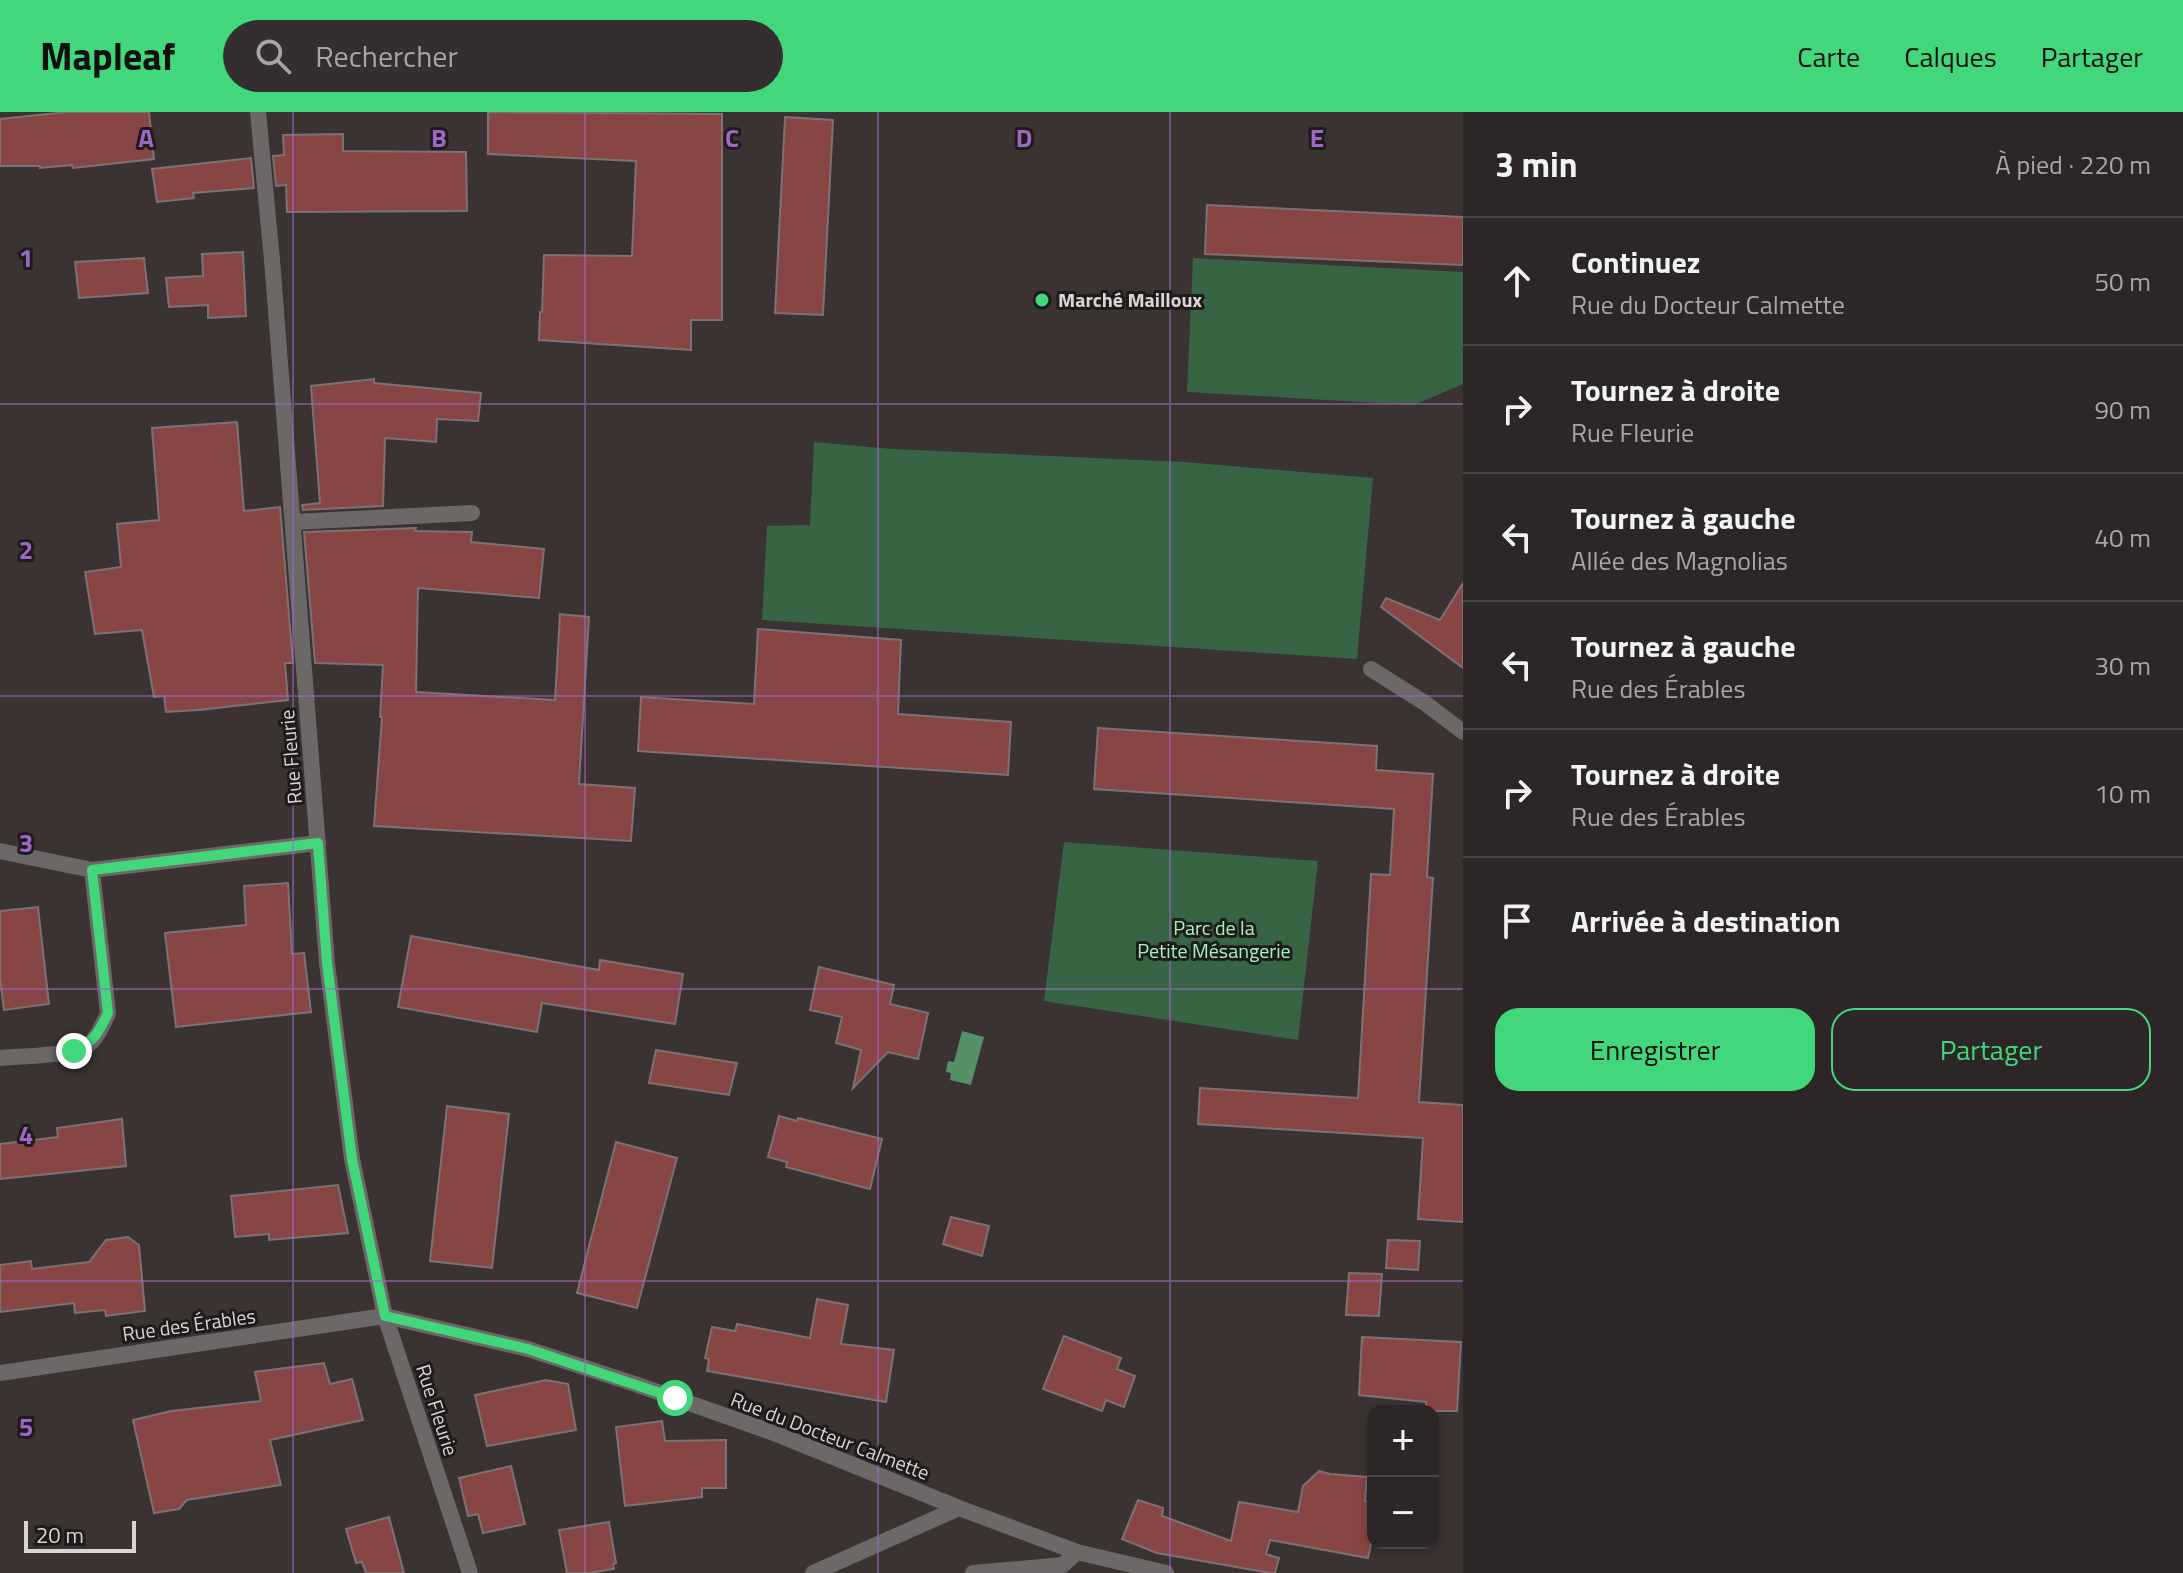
<!DOCTYPE html>
<html lang="fr">
<head>
<meta charset="utf-8">
<style>
  body { margin:0; font-family:"Titillium Web",sans-serif; background:#342e2e; color:#f1f3f6 }
  .controls { position:absolute; right:24px; bottom:24px; display:grid; overflow:hidden; border-radius:16px; box-shadow:0 4px 12px #0003 }
  .controls button { width:72px; height:72px; display:grid; place-items:center; padding:0; border:0; border-bottom:2px solid #484343; background:#2c2626; color:#f1f3f6; font:40px sans-serif }
  .scale { position:absolute; left:24px; bottom:20px; width:112px; box-sizing:border-box; padding-left:8px; border:4px solid #dad4d4; border-top:0; font-size:22px; line-height:28px; white-space:nowrap; color:#dad4d4; -webkit-text-stroke:6px #1f1b1b; paint-order:stroke }
  .stop { position:absolute; width:24px; height:24px; margin:-18px; border:6px solid #42d77b; border-radius:50%; background:#fff }
  .stop.end { background:#42d77b; border-color:#fff; box-shadow:0 2px 8px #0008 }
  .list { margin:0; padding:0; list-style:none }
  h2 { display:flex; justify-content:space-between; align-items:center; height:104px; margin:0; padding:0 32px; font-size:34px }
  h2 small { font-size:26px; font-weight:400; color:#a6a5a7 }
  .list li { display:grid; grid-template-columns:52px 1fr auto; gap:24px; align-items:center; box-sizing:border-box; height:128px; padding:0 32px; border-top:2px solid #484343 }
  .list b { display:block; font-size:30px; white-space:nowrap }
  .list p { margin:0; font-size:26px; white-space:nowrap; color:#a6a5a7 }
  .list em { font-size:26px; font-style:normal; color:#a6a5a7 }
  .actions { display:flex; gap:16px; padding:24px 32px }
  .actions a { flex:1; padding:18px 0; border:2px solid #42d77b; border-radius:24px; text-align:center; font-size:28px; color:#42d77b }
  .actions .main { background:#42d77b; color:#111 }
  .icon { flex:none; width:44px; height:44px; fill:none; stroke:currentColor; stroke-width:2; stroke-linecap:round; stroke-linejoin:round }
  .map { position:relative; flex:none; width:1463px; height:1461px; overflow:hidden }
  header { display:flex; align-items:center; gap:48px; box-sizing:border-box; height:112px; padding:0 40px; background:#42d77b; color:#111 }
  header strong { font-size:38px }
  nav { display:flex; gap:44px; margin-inline-start:auto; font-size:28px }
  .search { width:560px; height:72px; background:#342e2e; display:flex; align-items:center; gap:20px; box-sizing:border-box; padding:0 28px; border-radius:44px; color:#a6a5a7; font-size:30px }
  main { display:flex }
  aside { flex:1; background:#2c2626 }
  .map>svg:first-child { display:block }
  .green { fill:#376544 }
  .water { fill:#559066 }
  .building { fill:#874645; stroke:#7d7272; stroke-width:2 }
  .lines { fill:none; stroke-linecap:round; stroke-linejoin:round }
  .street { stroke:#6d6868; stroke-width:16 }
  .route { stroke:#42d77b; stroke-width:10 }
  .grid { fill:none; stroke:#9c67c6; stroke-width:2; stroke-opacity:0.55 }
  .poi-dot { fill:#42d77b; stroke:#1f1b1b; stroke-width:3 }
  .labels { text-anchor:middle; stroke-width:6; stroke-linejoin:round; paint-order:stroke }
  .poi-label { font-size:20px; font-weight:bold; fill:#dad4d4; stroke:#1f1b1b; text-anchor:start }
  .street-label { font-size:20px; fill:#dad4d4; stroke:#1f1b1b }
  .park-label { font-size:20px; fill:#a0f5b7; stroke:#1f1b1b }
  .grid-label { font-size:26px; text-anchor:middle; font-weight:bold; fill:#9c67c6; stroke:#1f1b1b; stroke-width:6; stroke-linejoin:round; paint-order:stroke }
</style>
</head>
<body>
<header>
<strong>Mapleaf</strong>
<div class="search"><svg class="icon" aria-label="search" viewBox="0 0 24 24"><circle cx="10" cy="10" r="6"/><path d="M15 15l6 6"/></svg>Rechercher</div>
<nav><a>Carte</a><a>Calques</a><a>Partager</a></nav>
</header>
<main>
<div class="map">
<svg width="1463" height="1461" viewBox="0 0 1463 1461">
  <rect width="100%" height="100%" fill="#3b3232"/>
  <g class="green">
    <polygon points="1193,146 1463,160 1463,272 1414,293 1187,280"/>
    <polygon points="814,330 893,337 1184,350 1373,366 1357,547 762,508 767,414 810,413"/>
    <polygon points="1064,730 1318,749 1298,928 1044,889"/>
  </g>
  <polygon class="water" points="962,919 984,925 971,973 950,968 951,961 946,960 948,949 954,950"/>
  <g class="building">
    <polygon points="67,0 149,0 154,47 73,56 72,53 40,56 40,54 0,54 0,7"/>
    <polygon points="488,0 722,2 722,208 691,208 691,238 539,228 540,200 542,200 544,143 632,144 636,49 488,42"/>
    <polygon points="785,5 833,8 823,203 775,201"/>
    <polygon points="343,22 343,39 466,40 467,99 287,100 286,73 276,74 273,44 284,43 283,23"/>
    <polygon points="251,46 254,76 193,81 194,86 157,90 152,57"/>
    <polygon points="1207,93 1463,105 1463,153 1205,142"/>
    <polygon points="243,140 246,204 208,206 208,193 169,195 166,166 203,164 202,142"/>
    <polygon points="144,146 148,181 79,186 75,150"/>
    <polygon points="374,267 374,271 481,281 478,309 437,307 436,330 385,326 383,394 303,398 302,393 320,391 311,274"/>
    <polygon points="237,310 244,399 280,395 293,551 285,551 288,588 199,598 166,600 164,584 154,585 142,518 95,522 85,460 121,455 117,412 159,408 152,316"/>
    <polygon points="416,416 415,419 472,420 471,430 544,437 539,486 418,476 416,580 555,588 560,502 589,505 579,672 635,676 631,729 374,714 382,605 380,605 383,553 315,551 304,420"/>
    <polygon points="1463,471 1463,556 1381,495 1386,486 1440,508"/>
    <polygon points="758,517 901,528 898,602 1011,610 1008,663 638,639 641,585 754,592"/>
    <polygon points="1098,616 1377,634 1376,658 1433,662 1427,765 1433,766 1419,990 1463,993 1463,1110 1418,1107 1423,1026 1198,1012 1200,976 1358,986 1371,762 1390,763 1394,697 1094,677"/>
    <polygon points="288,771 292,842 304,841 311,900 176,915 165,821 246,813 244,774"/>
    <polygon points="38,795 49,892 4,898 0,867 0,799"/>
    <polygon points="411,824 599,858 600,848 683,862 675,912 542,891 537,920 398,895"/>
    <polygon points="819,855 894,873 890,892 928,901 918,947 888,940 853,976 861,938 836,931 842,905 810,898"/>
    <polygon points="656,938 737,951 729,983 649,971"/>
    <polygon points="447,994 509,1002 492,1156 430,1149"/>
    <polygon points="779,1004 797,1009 798,1006 882,1027 870,1077 786,1055 787,1050 768,1045"/>
    <polygon points="122,1007 126,1054 0,1067 0,1032 58,1025 57,1016"/>
    <polygon points="616,1030 677,1046 637,1196 577,1181"/>
    <polygon points="338,1073 348,1121 269,1128 269,1122 235,1125 231,1084"/>
    <polygon points="951,1105 989,1114 982,1144 943,1132"/>
    <polygon points="128,1125 139,1133 145,1199 106,1204 105,1198 75,1201 74,1191 0,1200 0,1153 31,1149 32,1157 89,1150 106,1128"/>
    <polygon points="1388,1128 1420,1129 1418,1158 1386,1156"/>
    <polygon points="1349,1161 1382,1162 1379,1204 1346,1203"/>
    <polygon points="817,1187 848,1193 841,1232 894,1238 886,1290 707,1259 709,1247 705,1246 712,1215 735,1219 737,1212 810,1226"/>
    <polygon points="1064,1224 1121,1246 1117,1257 1135,1264 1124,1295 1106,1288 1102,1299 1043,1277"/>
    <polygon points="1362,1225 1461,1230 1457,1299 1426,1299 1426,1290 1359,1283"/>
    <polygon points="324,1251 330,1272 352,1267 363,1308 270,1328 281,1373 187,1388 179,1397 154,1401 133,1308 171,1299 261,1289 255,1260"/>
    <polygon points="546,1268 568,1272 576,1318 487,1334 475,1283"/>
    <polygon points="662,1309 665,1329 726,1328 726,1376 702,1376 702,1385 625,1394 616,1315"/>
    <polygon points="511,1354 525,1412 483,1421 478,1402 468,1404 459,1366"/>
    <polygon points="1319,1359 1330,1362 1367,1365 1365,1389 1373,1390 1373,1422 1368,1446 1270,1428 1266,1442 1279,1446 1275,1461 1270,1461 1157,1441 1122,1427 1138,1388 1163,1396 1162,1404 1231,1429 1239,1390 1298,1400 1303,1374"/>
    <polygon points="389,1405 404,1461 366,1461 362,1450 356,1451 346,1417"/>
    <polygon points="609,1410 616,1451 613,1452 614,1457 589,1461 567,1461 559,1418"/>
  </g>
  <g class="lines">
    <g class="street">
      <polyline points="258,0 272,148 327,851 352,1047 385,1204 470,1461"/>
      <polyline points="293,410 472,401"/>
      <polyline points="1371,557 1425,591 1463,620"/>
      <polyline points="0,739 92,758 318,731"/>
      <path d="M 0,946 C 20,944 73,944 88,933 C 98,925 103,912 108,901 L 92,758"/>
      <polyline points="0,1261 385,1204 528,1237 635,1272 774,1321 959,1396 1077,1440 1166,1461"/>
      <polyline points="813,1461 959,1396"/>
      <polyline points="973,1461 1063,1453 1077,1440"/>
    </g>
  </g>
  <g class="lines">
    <path class="route" d="M 74,939 C 94,930 99,920 108,901 L 92,758 L 318,731 L 327,851 L 352,1047 L 385,1204 L 528,1237 L 675,1286"/>
  </g>
  <path class="grid" d="M 293,0 L 293,1461M 585,0 L 585,1461M 878,0 L 878,1461M 1170,0 L 1170,1461M 0,292 L 1463,292M 0,584 L 1463,584M 0,877 L 1463,877M 0,1169 L 1463,1169"/>
  <circle class="poi-dot" cx="1042" cy="188" r="8"/>
  <g class="labels">
    <g class="poi-label">
      <text x="1058" y="195">Marché Mailloux</text>
    </g>
    <g class="street-label">
      <text transform="translate(291 645) rotate(-95)" y="7">Rue Fleurie</text>
      <text transform="translate(189 1213) rotate(-8)" y="7">Rue des Érables</text>
      <text transform="translate(437 1298) rotate(72)" y="7">Rue Fleurie</text>
      <text transform="translate(830 1324) rotate(21)" y="7">Rue du Docteur Calmette</text>
    </g>
    <g class="park-label">
      <text x="1214" y="823">Parc de la<tspan x="1214" dy="23">Petite Mésangerie</tspan></text>
    </g>
  </g>
  <g class="grid-label">
    <text x="146" y="35">A</text>
    <text x="439" y="35">B</text>
    <text x="732" y="35">C</text>
    <text x="1024" y="35">D</text>
    <text x="1317" y="35">E</text>
    <text x="26" y="155">1</text>
    <text x="26" y="447">2</text>
    <text x="26" y="740">3</text>
    <text x="26" y="1032">4</text>
    <text x="26" y="1324">5</text>
  </g>
</svg>
<div class="controls">
<button>+</button>
<button>−</button>
</div>
<div class="scale">20 m</div>
<div class="stop" style="left:675px;top:1286px"></div>
<div class="stop end" style="left:74px;top:939px"></div>
</div>
<aside>
<h2>3 min<small>À pied · 220 m</small></h2>
<ul class="list">
<li><svg class="icon" aria-label="ahead" viewBox="0 0 24 24"><path d="M12 20V5M6 11l6-6 6 6"/></svg><div><b>Continuez</b><p>Rue du Docteur Calmette</p></div><em>50 m</em></li>
<li><svg class="icon" aria-label="right" viewBox="0 0 24 24"><path d="M7 20v-9h11M14 6l5 5-5 5"/></svg><div><b>Tournez à droite</b><p>Rue Fleurie</p></div><em>90 m</em></li>
<li><svg class="icon" aria-label="left" viewBox="0 0 24 24"><path d="M17 20v-9H6M10 6l-5 5 5 5"/></svg><div><b>Tournez à gauche</b><p>Allée des Magnolias</p></div><em>40 m</em></li>
<li><svg class="icon" aria-label="left" viewBox="0 0 24 24"><path d="M17 20v-9H6M10 6l-5 5 5 5"/></svg><div><b>Tournez à gauche</b><p>Rue des Érables</p></div><em>30 m</em></li>
<li><svg class="icon" aria-label="right" viewBox="0 0 24 24"><path d="M7 20v-9h11M14 6l5 5-5 5"/></svg><div><b>Tournez à droite</b><p>Rue des Érables</p></div><em>10 m</em></li>
<li><svg class="icon" aria-label="arrive" viewBox="0 0 24 24"><path d="M6 21V4h12l-3 4 3 4H6"/></svg><div><b>Arrivée à destination</b></div></li>
</ul>
<div class="actions"><a class="main">Enregistrer</a><a>Partager</a></div>
</aside>
</main>
</body>
</html>
